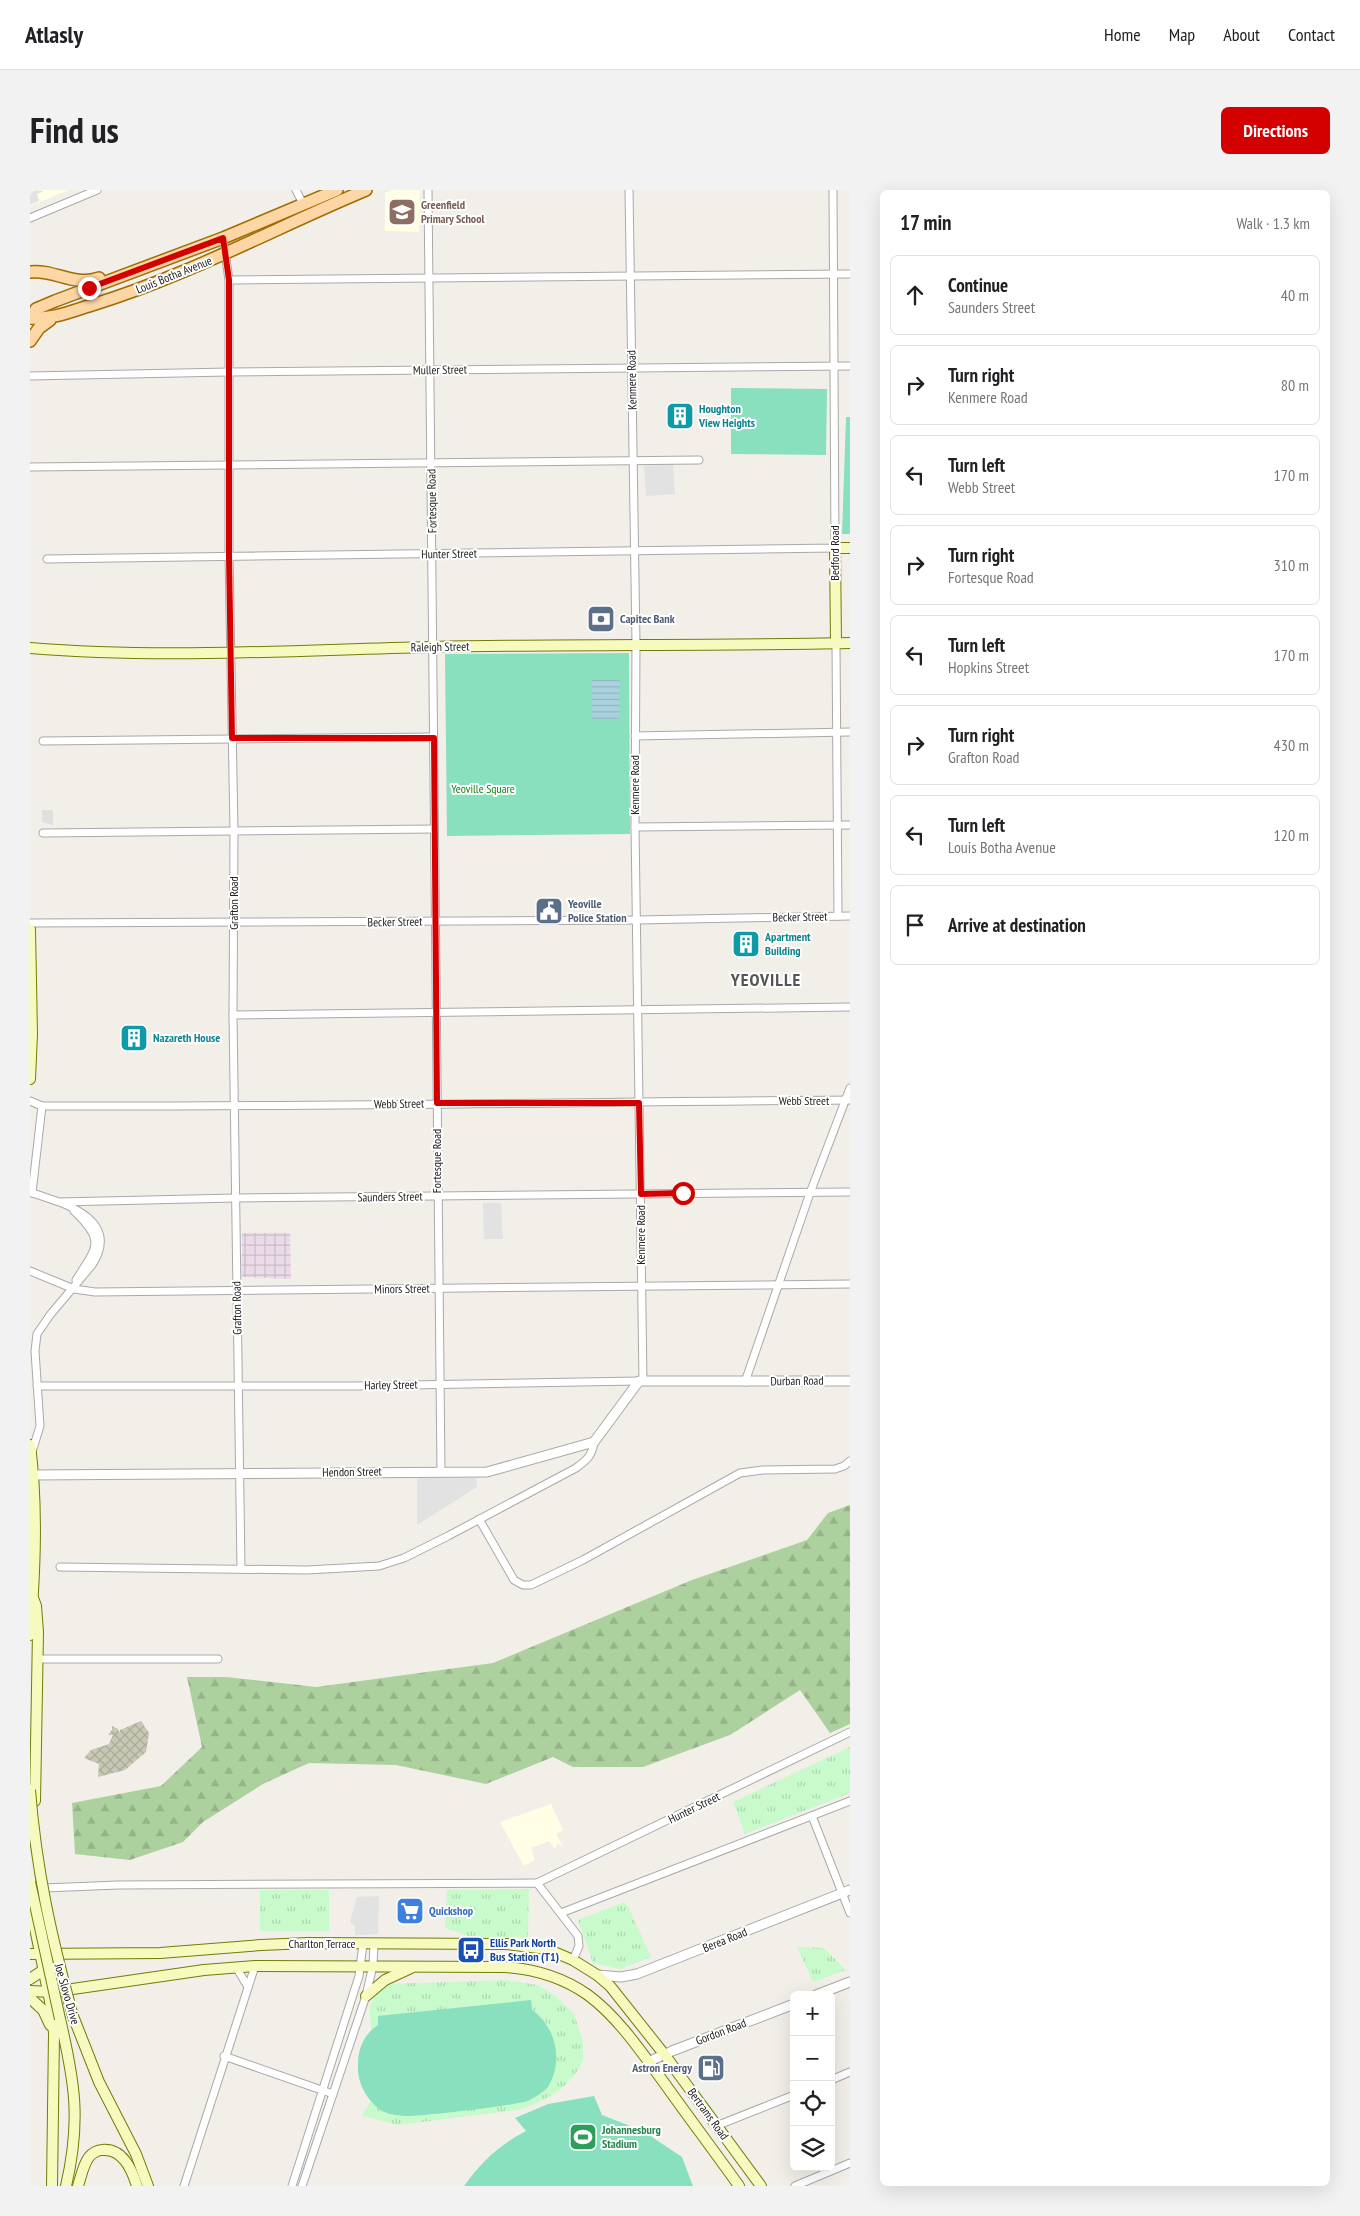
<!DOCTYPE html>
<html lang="en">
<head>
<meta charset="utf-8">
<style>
  body { margin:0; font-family:"PT Sans Narrow",sans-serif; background:#f2f2f2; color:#202124 }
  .controls { position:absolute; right:15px; bottom:15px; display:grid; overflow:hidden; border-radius:8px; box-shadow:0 5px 20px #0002 }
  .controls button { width:45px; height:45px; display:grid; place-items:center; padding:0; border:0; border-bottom:1px solid #e0e0e0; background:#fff; color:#202124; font:25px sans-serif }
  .stop { position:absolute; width:15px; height:15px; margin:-11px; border:4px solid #d40000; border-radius:50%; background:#fff }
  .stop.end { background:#d40000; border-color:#fff; box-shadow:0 1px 5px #0008 }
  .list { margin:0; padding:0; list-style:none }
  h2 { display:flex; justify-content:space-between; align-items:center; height:65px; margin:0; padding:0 20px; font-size:21px }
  h2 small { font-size:16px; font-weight:400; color:#757577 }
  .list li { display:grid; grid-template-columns:32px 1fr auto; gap:15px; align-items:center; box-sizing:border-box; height:80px; margin:0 10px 10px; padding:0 10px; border:1px solid #e0e0e0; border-radius:8px }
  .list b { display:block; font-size:19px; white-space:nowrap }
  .list p { margin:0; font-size:16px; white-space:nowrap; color:#757577 }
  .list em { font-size:16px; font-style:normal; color:#757577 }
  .icon { flex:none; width:28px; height:28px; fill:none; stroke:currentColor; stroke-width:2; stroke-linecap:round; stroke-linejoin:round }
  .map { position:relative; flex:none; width:820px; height:1996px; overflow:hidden; border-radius:8px }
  header { display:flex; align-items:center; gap:30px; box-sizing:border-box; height:70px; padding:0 25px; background:#fff; border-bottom:1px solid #e0e0e0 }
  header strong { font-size:24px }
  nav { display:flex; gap:28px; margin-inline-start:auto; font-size:18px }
  .intro { display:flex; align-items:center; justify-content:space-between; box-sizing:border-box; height:120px; padding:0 30px }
  h1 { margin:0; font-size:35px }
  .button { padding:12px 22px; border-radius:8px; background:#d40000; color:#fff; font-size:18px; font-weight:700 }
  main { display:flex; gap:30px; padding:0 30px }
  aside { flex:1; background:#fff; border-radius:8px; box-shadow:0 5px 20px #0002 }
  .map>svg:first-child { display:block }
  .residential { fill:#e0dfdf }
  .industrial { fill:url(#industrial-grid) }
  .education { fill:#ffffe5 }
  .construction { fill:url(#construction-cross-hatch) }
  .forest { fill:url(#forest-firs) }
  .park { fill:url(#park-tufts) }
  .pitch { fill:#88e0be }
  .parking { fill:#e2e2e2 }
  .water { fill:url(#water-rules) }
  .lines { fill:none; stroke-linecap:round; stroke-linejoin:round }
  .minor-casing { stroke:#a9a9a9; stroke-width:9 }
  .tertiary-casing { stroke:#a9a9a9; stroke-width:11 }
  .secondary-casing { stroke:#707d05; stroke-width:12 }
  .primary-casing { stroke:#a06b00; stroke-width:14 }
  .minor { stroke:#fff; stroke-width:7 }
  .tertiary { stroke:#fff; stroke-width:9 }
  .secondary { stroke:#f7fabf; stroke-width:10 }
  .primary { stroke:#fcd6a4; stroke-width:11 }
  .secondary-bridge-casing { stroke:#707d05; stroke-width:12; stroke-linecap:butt }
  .secondary-bridge { stroke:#f7fabf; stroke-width:10 }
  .route { stroke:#d40000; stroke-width:6 }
  .labels { text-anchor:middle; stroke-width:4; stroke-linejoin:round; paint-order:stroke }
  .education-label { font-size:12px; font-weight:bold; fill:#785e54; stroke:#fff; text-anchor:start }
  .street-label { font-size:12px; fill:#222; stroke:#fff }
  .culture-label { font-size:12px; font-weight:bold; fill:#0d838f; stroke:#fff; text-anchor:start }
  .service-label { font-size:12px; font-weight:bold; fill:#4e5e75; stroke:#fff; text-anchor:start }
  .park-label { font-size:12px; fill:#0c8416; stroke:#fff }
  .shop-label { font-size:12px; font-weight:bold; fill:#366cbe; stroke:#fff; text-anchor:start }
  .transit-label { font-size:12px; font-weight:bold; fill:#164399; stroke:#fff; text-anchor:start }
  .leisure-label { font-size:12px; font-weight:bold; fill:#27864d; stroke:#fff; text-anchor:start }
  .district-label { font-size:18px; font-weight:bold; letter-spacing:1px; fill:#555; stroke:#fff }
</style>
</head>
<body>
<header>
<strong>Atlasly</strong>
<nav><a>Home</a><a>Map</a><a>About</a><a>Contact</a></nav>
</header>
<div class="intro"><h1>Find us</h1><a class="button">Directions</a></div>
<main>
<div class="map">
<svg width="820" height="1996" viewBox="0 0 820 1996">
  <defs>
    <pattern id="industrial-grid" width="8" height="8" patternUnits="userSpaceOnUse" patternTransform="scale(1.25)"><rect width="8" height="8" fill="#ebdbe8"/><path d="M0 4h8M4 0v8" fill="none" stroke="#c9bcc7"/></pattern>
    <pattern id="construction-cross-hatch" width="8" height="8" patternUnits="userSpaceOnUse" patternTransform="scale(1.25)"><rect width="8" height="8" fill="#c7c7b4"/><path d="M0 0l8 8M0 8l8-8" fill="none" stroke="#abab9a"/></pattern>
    <pattern id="forest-firs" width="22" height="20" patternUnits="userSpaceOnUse" patternTransform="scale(1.25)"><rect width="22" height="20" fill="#add19e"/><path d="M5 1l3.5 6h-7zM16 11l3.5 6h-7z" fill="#95b388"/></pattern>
    <pattern id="park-tufts" width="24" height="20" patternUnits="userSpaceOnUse" patternTransform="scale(1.25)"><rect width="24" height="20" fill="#c8facc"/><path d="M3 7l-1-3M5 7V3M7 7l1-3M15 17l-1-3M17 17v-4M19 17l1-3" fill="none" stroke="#acd6af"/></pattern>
    <pattern id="water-rules" width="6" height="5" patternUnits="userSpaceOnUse" patternTransform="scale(1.25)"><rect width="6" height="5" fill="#aad3df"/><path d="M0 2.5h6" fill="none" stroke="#92b5bf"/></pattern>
  </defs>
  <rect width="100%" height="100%" fill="#f2efe9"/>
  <polygon class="residential" points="12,620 23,620 23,635 12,632"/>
  <polygon class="industrial" points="212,1043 260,1043 261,1089 212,1087"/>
  <g class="education">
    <polygon points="0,0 39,0 0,16"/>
    <polygon points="362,0 390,0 389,42 355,41 355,3"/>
    <polygon points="521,1614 533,1640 526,1644 533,1656 527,1654 525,1659 519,1651 501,1658 505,1670 494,1676 470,1632"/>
  </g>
  <polygon class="construction" points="111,1531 119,1543 116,1562 95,1580 68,1587 69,1574 54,1568 61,1560 79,1554 83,1545 78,1545 82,1540 82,1536 88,1539 90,1543 90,1540"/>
  <polygon class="forest" points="820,1315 820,1534 800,1543 770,1500 700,1545 613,1577 543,1577 523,1567 456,1594 366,1575 279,1573 233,1594 173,1632 153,1652 100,1670 45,1664 42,1613 131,1596 172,1557 157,1487 196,1487 286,1497 463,1473 662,1390 777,1350 798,1323"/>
  <g class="park">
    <polygon points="820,1557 820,1603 715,1644 703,1612"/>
    <polygon points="499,1699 498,1747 441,1747 415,1738 417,1700"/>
    <rect x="230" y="1700" width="69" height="41"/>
    <polygon points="594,1712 598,1716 621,1767 591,1779 563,1773 548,1730"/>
    <polygon points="767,1757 794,1758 816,1780 783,1792"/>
    <path d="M 477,1790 L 508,1795 L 526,1806 L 544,1824 L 553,1852 L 553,1871 L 544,1886 L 530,1900 L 510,1912 L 489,1920 L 368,1935 L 332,1926 L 341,1910 C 325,1887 323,1862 341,1840 C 340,1816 336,1809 358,1794 Z"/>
  </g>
  <g class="pitch">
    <polygon points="701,198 797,199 796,265 701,264"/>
    <polygon points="816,227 820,227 820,344 812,344"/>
    <polygon points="599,463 600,644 417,646 415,464"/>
    <path d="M 501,1810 L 502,1820 C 526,1837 534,1871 518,1897 C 514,1902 505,1907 500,1910 C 492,1915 393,1926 379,1926 C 373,1926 362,1925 357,1923 C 341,1917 329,1897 328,1881 C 327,1861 332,1846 348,1835 L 348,1826 Z"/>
    <path d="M 564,1906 L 572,1925 L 613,1941 L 652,1967 L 663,1996 L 434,1996 C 452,1971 468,1956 496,1941 L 485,1928 L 518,1914 Z"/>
  </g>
  <g class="parking">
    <polygon points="0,0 14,1 7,4 9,11 0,15"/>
    <polygon points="643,274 645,304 616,306 614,276"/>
    <polygon points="453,1013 471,1013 473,1049 454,1049"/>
    <polygon points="387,1288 446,1288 447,1297 387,1335"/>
    <polygon points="349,1706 348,1744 325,1745 325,1736 320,1732 327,1707"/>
  </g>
  <polygon class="water" points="562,490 590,490 589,529 562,529"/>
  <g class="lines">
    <defs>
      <g id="minor">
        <polyline points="266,0 273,14"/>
        <polyline points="398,0 411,1281"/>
        <polyline points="599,0 606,454 605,637 613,1191"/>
        <polyline points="0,28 67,0"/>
        <polyline points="193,48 199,90 199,366 204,641 203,825 211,1379"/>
        <polyline points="199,90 820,84"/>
        <polyline points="0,186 199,182 820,176"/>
        <polyline points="0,277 669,270"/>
        <polyline points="17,369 805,358 803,0"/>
        <polyline points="806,454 808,726"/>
        <polyline points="605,546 820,542"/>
        <polyline points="13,551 403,547"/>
        <polyline points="605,637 820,635"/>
        <polyline points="13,643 404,639"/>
        <polyline points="0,733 608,730 820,726"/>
        <polyline points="203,825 820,817"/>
        <path d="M 0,911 L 12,916 C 281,917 551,912 820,910"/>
        <polyline points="0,1002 29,1012 206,1008 820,1002"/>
        <polyline points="2,1003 12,916"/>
        <path d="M 44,1021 C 76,1051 67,1057 46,1090"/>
        <polyline points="0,1081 44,1099 65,1102 820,1094"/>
        <polyline points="715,1192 780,1003 820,898"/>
        <polyline points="7,1196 324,1196 609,1191"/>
        <path d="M 2,1262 L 10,1236 L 5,1161 L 7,1144 L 20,1125 L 62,1075 C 83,1043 61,1025 32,1013"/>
        <polyline points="449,1329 484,1390 493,1395 501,1395 553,1370 710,1283 733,1280 805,1279 814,1276 820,1271"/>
        <path d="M 30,1377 L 277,1380 L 349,1376 L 374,1368 L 418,1346 L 546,1278 C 557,1270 562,1266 564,1252"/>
        <polyline points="8,1469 188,1469"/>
        <polyline points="782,1626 820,1723"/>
        <polyline points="507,1693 820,1542"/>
        <polyline points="14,1698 88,1695 507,1693 548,1746 549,1756 543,1770"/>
        <polyline points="531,1723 820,1611"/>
        <polyline points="206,1777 218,1797"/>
        <polyline points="194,1866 303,1904"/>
        <polyline points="801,1890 820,1882"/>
        <polyline points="686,1936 764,1905"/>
        <polyline points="154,1996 225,1776"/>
        <polyline points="262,1996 329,1786 333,1754"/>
        <polyline points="272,1996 336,1806 343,1775 344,1754"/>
        <polyline points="765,1996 820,1973"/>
      </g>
      <g id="tertiary">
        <polyline points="0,1285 457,1282 564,1252 609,1191 820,1191"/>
        <polyline points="567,1785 591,1787 607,1784 820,1700"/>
        <polyline points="786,1805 820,1792"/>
        <polyline points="618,1872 642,1861 764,1814"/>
      </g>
      <g id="secondary">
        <polyline points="806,454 805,358 820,358"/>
        <path d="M 0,458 C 132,469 267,460 400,457 C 540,454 680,456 820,453"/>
        <polyline points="0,739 2,844 0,889"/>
        <path d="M 0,1255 C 8,1318 5,1382 0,1445"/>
        <polyline points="2,1405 6,1416 8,1442 5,1611"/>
        <polyline points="0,1714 20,1811 24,1843 22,1996"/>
        <polyline points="0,1764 130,1763 231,1755 278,1753 477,1754 517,1759 543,1770 567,1785 580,1796 634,1864 731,1996"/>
        <polyline points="0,1789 18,1777 23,1770"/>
        <path d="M 0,1801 L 22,1802 L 174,1780 L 225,1776 L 475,1777 C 504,1779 534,1788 558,1805 C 589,1828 612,1863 635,1894 C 659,1928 685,1962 709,1996"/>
        <polyline points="336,1806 355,1790 381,1778"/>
        <polyline points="0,1808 13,1820 20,1835"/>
        <polyline points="43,1826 69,1892 106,1964 118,1996"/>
        <path d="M 30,1829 C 45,1893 51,1931 36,1996"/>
        <path d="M 48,1996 C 51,1987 53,1975 59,1967 C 62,1963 68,1960 72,1960 C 93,1958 102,1980 107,1996"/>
      </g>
      <g id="primary">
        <path d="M 0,82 C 24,79 44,97 69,88"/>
        <path d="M 0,128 C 21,130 42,121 62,115 C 157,86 245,38 336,0"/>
        <polyline points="1,128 6,119 25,111 193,48 307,0"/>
        <polyline points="0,151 9,138 20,130"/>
      </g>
    </defs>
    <use href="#minor" class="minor-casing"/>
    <use href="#tertiary" class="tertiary-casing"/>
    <use href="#secondary" class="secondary-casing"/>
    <use href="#primary" class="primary-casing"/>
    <use href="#minor" class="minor"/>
    <use href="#tertiary" class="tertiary"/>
    <use href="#secondary" class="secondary"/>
    <use href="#primary" class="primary"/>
    <defs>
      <g id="secondary-bridge">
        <path d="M 0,1600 C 6,1679 22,1750 43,1826"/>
        <polyline points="0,1692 30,1829"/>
      </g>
    </defs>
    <use href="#secondary-bridge" class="secondary-bridge-casing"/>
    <use href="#secondary-bridge" class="secondary-bridge"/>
  </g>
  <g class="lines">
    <polyline class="route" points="59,98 193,48 199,90 199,366 202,548 404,548 407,913 609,913 611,1004 653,1003"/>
  </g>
  <defs>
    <symbol id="school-square" viewBox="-11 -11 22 22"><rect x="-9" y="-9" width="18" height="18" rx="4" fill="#8d6e63" stroke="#fff"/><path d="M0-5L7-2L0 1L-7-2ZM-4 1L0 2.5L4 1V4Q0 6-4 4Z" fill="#fff"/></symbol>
    <symbol id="building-square" viewBox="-11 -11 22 22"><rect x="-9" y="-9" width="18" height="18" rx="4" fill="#0f9aa8" stroke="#fff"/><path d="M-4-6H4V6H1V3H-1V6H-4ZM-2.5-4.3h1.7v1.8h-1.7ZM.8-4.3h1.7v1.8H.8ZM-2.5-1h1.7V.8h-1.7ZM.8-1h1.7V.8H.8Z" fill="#fff"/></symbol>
    <symbol id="bank-square" viewBox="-11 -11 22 22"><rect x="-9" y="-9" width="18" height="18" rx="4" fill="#5c6f8a" stroke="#fff"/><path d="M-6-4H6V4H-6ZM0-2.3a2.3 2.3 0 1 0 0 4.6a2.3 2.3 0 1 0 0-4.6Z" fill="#fff"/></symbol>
    <symbol id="civic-square" viewBox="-11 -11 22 22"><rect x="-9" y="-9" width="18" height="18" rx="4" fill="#5c6f8a" stroke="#fff"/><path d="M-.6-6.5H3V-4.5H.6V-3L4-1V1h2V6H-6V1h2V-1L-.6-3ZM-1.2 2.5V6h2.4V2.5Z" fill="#fff"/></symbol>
    <symbol id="supermarket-square" viewBox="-11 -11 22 22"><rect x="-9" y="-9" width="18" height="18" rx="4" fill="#3f7fe0" stroke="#fff"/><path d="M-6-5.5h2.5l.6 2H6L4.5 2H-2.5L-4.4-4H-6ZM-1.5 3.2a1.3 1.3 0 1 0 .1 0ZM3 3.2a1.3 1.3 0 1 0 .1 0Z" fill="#fff"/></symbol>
    <symbol id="bus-square" viewBox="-11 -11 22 22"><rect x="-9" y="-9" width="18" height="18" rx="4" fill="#1a4fb4" stroke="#fff"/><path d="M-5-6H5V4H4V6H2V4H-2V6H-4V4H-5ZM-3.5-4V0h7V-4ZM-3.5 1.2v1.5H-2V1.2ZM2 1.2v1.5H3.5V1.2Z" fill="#fff"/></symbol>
    <symbol id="fuel-square" viewBox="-11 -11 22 22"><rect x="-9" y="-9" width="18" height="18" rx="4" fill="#5c6f8a" stroke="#fff"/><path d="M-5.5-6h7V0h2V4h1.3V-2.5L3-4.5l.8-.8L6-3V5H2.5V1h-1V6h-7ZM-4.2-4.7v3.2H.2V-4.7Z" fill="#fff"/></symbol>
    <symbol id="stadium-square" viewBox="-11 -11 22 22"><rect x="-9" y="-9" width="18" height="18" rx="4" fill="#2e9e5b" stroke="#fff"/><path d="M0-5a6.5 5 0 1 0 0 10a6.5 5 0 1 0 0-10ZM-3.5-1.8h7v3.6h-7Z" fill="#fff"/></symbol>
  </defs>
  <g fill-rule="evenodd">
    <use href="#school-square" x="356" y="6" width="32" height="32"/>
    <use href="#building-square" x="634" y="210" width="32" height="32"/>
    <use href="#bank-square" x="555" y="413" width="32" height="32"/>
    <use href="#civic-square" x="503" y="705" width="32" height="32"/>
    <use href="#building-square" x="700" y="738" width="32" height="32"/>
    <use href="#building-square" x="88" y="832" width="32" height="32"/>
    <use href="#supermarket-square" x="364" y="1705" width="32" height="32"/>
    <use href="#bus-square" x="425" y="1744" width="32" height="32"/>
    <use href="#fuel-square" x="665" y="1862" width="32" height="32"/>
    <use href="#stadium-square" x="537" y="1931" width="32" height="32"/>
  </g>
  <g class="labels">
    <g class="education-label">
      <text x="391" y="19">Greenfield<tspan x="391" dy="14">Primary School</tspan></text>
    </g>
    <g class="street-label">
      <text transform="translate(144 85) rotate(-22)" y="4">Louis Botha Avenue</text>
      <text transform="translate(410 180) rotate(-1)" y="4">Muller Street</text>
      <text transform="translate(602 190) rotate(-91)" y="4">Kenmere Road</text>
      <text transform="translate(402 311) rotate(-91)" y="4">Fortesque Road</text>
      <text transform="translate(805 363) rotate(-90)" y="4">Bedford Road</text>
      <text transform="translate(419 364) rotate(-1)" y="4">Hunter Street</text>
      <text transform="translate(410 457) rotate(-1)" y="4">Raleigh Street</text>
      <text transform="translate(605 595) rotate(-90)" y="4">Kenmere Road</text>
      <text transform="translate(204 713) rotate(-90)" y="4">Grafton Road</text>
      <text transform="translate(770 727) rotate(-1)" y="4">Becker Street</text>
      <text transform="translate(365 732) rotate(-1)" y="4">Becker Street</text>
      <text x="774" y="915">Webb Street</text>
      <text transform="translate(369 914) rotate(-1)" y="4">Webb Street</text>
      <text transform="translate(407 971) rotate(-90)" y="4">Fortesque Road</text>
      <text transform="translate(360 1007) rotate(-1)" y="4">Saunders Street</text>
      <text transform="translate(611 1045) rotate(-90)" y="4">Kenmere Road</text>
      <text transform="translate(372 1099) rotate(-1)" y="4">Minors Street</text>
      <text transform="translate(207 1118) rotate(-91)" y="4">Grafton Road</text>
      <text transform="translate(767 1191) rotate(-1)" y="4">Durban Road</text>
      <text transform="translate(361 1195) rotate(-1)" y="4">Harley Street</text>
      <text transform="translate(322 1282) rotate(-1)" y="4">Hendon Street</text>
      <text transform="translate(664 1618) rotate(-26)" y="4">Hunter Street</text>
      <text transform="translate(695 1750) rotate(-22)" y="4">Berea Road</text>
      <text x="292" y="1758">Charlton Terrace</text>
      <text transform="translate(37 1804) rotate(74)" y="4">Joe Slovo Drive</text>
      <text transform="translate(691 1842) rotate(-21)" y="4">Gordon Road</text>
      <text transform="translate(678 1924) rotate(54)" y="4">Bertrams Road</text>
    </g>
    <g class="culture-label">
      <text x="669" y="223">Houghton<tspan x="669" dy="14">View Heights</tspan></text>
      <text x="735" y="751">Apartment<tspan x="735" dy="14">Building</tspan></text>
      <text x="123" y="852">Nazareth House</text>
    </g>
    <g class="service-label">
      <text x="590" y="433">Capitec Bank</text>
      <text x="538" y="718">Yeoville<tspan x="538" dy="14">Police Station</tspan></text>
      <text x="662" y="1882" text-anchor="end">Astron Energy</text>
    </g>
    <g class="park-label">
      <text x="453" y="603">Yeoville Square</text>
    </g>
    <g class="shop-label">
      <text x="399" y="1725">Quickshop</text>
    </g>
    <g class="transit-label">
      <text x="460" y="1757">Ellis Park North<tspan x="460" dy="14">Bus Station (T1)</tspan></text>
    </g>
    <g class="leisure-label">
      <text x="572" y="1944">Johannesburg<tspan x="572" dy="14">Stadium</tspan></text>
    </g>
    <g class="district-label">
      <text x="736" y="796">YEOVILLE</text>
    </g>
  </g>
</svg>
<div class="controls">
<button>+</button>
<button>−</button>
<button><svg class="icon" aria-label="locate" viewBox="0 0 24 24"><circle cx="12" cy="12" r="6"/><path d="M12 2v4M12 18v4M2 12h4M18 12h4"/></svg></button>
<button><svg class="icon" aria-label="layers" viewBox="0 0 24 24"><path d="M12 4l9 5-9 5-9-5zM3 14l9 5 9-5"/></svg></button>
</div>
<div class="stop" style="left:653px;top:1003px"></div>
<div class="stop end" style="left:59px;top:98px"></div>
</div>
<aside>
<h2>17 min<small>Walk · 1.3 km</small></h2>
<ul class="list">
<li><svg class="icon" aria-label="ahead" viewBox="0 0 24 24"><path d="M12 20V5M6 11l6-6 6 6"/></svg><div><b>Continue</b><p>Saunders Street</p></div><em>40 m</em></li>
<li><svg class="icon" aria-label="right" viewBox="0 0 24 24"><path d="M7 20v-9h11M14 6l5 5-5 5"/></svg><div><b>Turn right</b><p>Kenmere Road</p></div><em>80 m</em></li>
<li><svg class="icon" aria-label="left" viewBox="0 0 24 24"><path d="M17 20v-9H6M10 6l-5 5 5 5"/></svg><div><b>Turn left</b><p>Webb Street</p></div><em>170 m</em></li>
<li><svg class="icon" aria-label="right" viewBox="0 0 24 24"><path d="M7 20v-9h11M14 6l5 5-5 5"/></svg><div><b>Turn right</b><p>Fortesque Road</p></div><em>310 m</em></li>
<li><svg class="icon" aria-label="left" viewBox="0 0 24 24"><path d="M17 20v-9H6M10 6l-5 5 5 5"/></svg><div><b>Turn left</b><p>Hopkins Street</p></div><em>170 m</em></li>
<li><svg class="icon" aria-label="right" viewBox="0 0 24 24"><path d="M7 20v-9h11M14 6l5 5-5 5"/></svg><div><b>Turn right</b><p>Grafton Road</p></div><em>430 m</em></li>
<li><svg class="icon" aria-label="left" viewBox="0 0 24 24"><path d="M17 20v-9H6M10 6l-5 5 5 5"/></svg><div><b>Turn left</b><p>Louis Botha Avenue</p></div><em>120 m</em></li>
<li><svg class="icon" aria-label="arrive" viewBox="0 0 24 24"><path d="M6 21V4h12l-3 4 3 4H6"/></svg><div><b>Arrive at destination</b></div></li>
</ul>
</aside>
</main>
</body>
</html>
